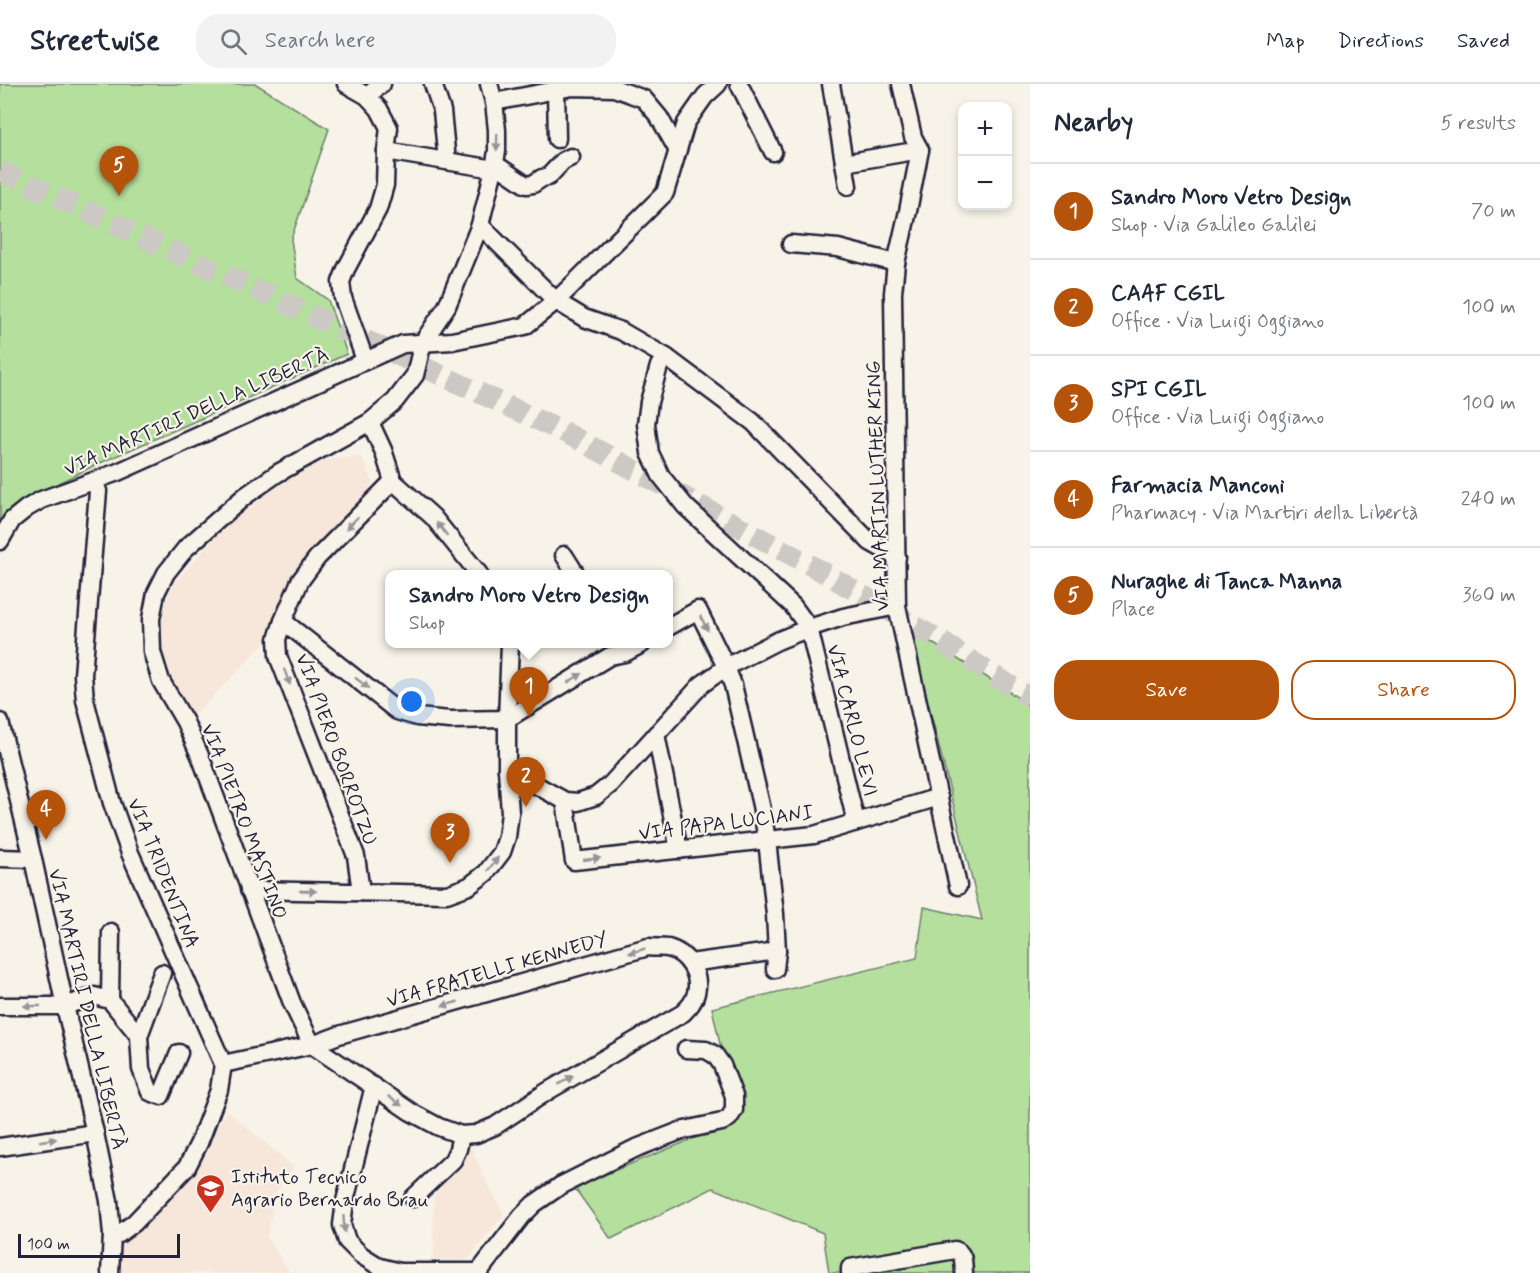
<!DOCTYPE html>
<html lang="en">
<head>
<meta charset="utf-8">
<style>
  body { margin:0; font-family:Mynerve,sans-serif; background:#f2f2f3; color:#1f2937 }
  .controls { position:absolute; right:18px; top:18px; display:grid; overflow:hidden; border-radius:12px; box-shadow:0 3px 9px #0003 }
  .controls button { width:54px; height:54px; display:grid; place-items:center; padding:0; border:0; border-bottom:2px solid #e0e1e3; background:#fff; color:#1f2937; font:30px sans-serif }
  .scale { position:absolute; left:18px; bottom:15px; width:162px; box-sizing:border-box; padding-left:6px; border:3px solid #22223b; border-top:0; font-size:16px; line-height:21px; white-space:nowrap; color:#22223b; -webkit-text-stroke:4px #f7f3e8; paint-order:stroke }
  .you { position:absolute; left:412px; top:618px; width:21px; height:21px; margin:-15px; border:4px solid #fff; border-radius:50%; background:#1a73e8; box-shadow:0 0 0 9px #1a73e833 }
  .badge { display:grid; place-items:center; width:39px; height:39px; border-radius:50%; background:#b45309; color:#fff; font-size:20px; font-weight:700 }
  .pin { position:absolute; translate:-50% -50px; filter:drop-shadow(0 2px 3px #0008) }
  .pin::after { content:''; position:absolute; top:32px; width:21px; height:18px; background:inherit; clip-path:polygon(0 0,100% 0,50% 100%) }
  .popup { position:absolute; left:385px; top:486px; width:288px; height:78px; box-sizing:border-box; display:grid; place-content:center; border-radius:12px; background:#fff; filter:drop-shadow(0 2px 4px #0005); font-size:20px; white-space:nowrap; color:#747a83 }
  .popup b { font-size:22px; color:#1f2937 }
  .popup::after { content:''; position:absolute; left:50%; top:100%; margin-left:-12px; border:12px solid transparent; border-top-color:#fff }
  .list { margin:0; padding:0; list-style:none }
  h2 { display:flex; justify-content:space-between; align-items:center; height:78px; margin:0; padding:0 24px; font-size:26px }
  h2 small { font-size:20px; font-weight:400; color:#747a83 }
  .list li { display:grid; grid-template-columns:39px 1fr auto; gap:18px; align-items:center; box-sizing:border-box; height:96px; padding:0 24px; border-top:2px solid #e0e1e3 }
  .list b { display:block; font-size:22px; white-space:nowrap }
  .list p { margin:0; font-size:20px; white-space:nowrap; color:#747a83 }
  .list em { font-size:20px; font-style:normal; color:#747a83 }
  .actions { display:flex; gap:12px; padding:18px 24px }
  .actions a { flex:1; padding:14px 0; border:2px solid #b45309; border-radius:24px; text-align:center; font-size:21px; color:#b45309 }
  .actions .main { background:#b45309; color:#fff }
  .icon { flex:none; width:33px; height:33px; fill:none; stroke:currentColor; stroke-width:2; stroke-linecap:round; stroke-linejoin:round }
  .map { position:relative; flex:none; width:1030px; height:1189px; overflow:hidden }
  header { display:flex; align-items:center; gap:36px; box-sizing:border-box; height:84px; padding:0 30px; background:#fff; border-bottom:2px solid #e0e1e3 }
  header strong { font-size:28px }
  nav { display:flex; gap:33px; margin-inline-start:auto; font-size:21px }
  .search { width:420px; height:54px; background:#f2f2f3; display:flex; align-items:center; gap:15px; box-sizing:border-box; padding:0 21px; border-radius:24px; color:#747a83; font-size:22px }
  main { display:flex }
  aside { flex:1; background:#fff }
  .map>svg:first-child { display:block }
  .built { fill:#f7e7da }
  .grass { fill:#b5df9c; stroke:#6c806c; stroke-width:1.5 }
  .lines { fill:none; stroke-linecap:round; stroke-linejoin:round }
  .major-tunnel { stroke:#ccc9c5; stroke-width:21; stroke-dasharray:21 10; stroke-linecap:butt }
  .minor-casing { stroke:#22223b; stroke-width:21 }
  .minor { stroke:#f7f3e8; stroke-width:16 }
  .oneway { fill:#97959a }
  .labels { text-anchor:middle; stroke-width:4.5; stroke-linejoin:round; paint-order:stroke }
  .street-label { font-size:20px; fill:#22223b; stroke:#f7f3e8 }
  .poi-label { font-size:20px; fill:#22223b; stroke:#f7f3e8; text-anchor:start }
</style>
</head>
<body>
<header>
<strong>Streetwise</strong>
<div class="search"><svg class="icon" aria-label="search" viewBox="0 0 24 24"><circle cx="10" cy="10" r="6"/><path d="M15 15l6 6"/></svg>Search here</div>
<nav><a>Map</a><a>Directions</a><a>Saved</a></nav>
</header>
<main>
<div class="map">
<svg width="1030" height="1189" viewBox="0 0 1030 1189">
  <rect width="100%" height="100%" fill="#f7f3e8"/>
  <filter id="ink" filterUnits="userSpaceOnUse"><feTurbulence type="fractalNoise" baseFrequency=".0167" numOctaves="2"/><feDisplacementMap in="SourceGraphic" scale="12" xChannelSelector="R" yChannelSelector="G"/><feConvolveMatrix kernelMatrix="1 2 1 2 8 2 1 2 1" color-interpolation-filters="sRGB"/></filter>
  <g filter="url(#ink)">
    <g class="built">
      <polygon points="362,373 373,398 365,413 325,452 297,483 263,561 191,635 161,580 155,542 173,501 224,443 311,376"/>
      <polygon points="227,1027 294,1083 276,1108 267,1153 290,1189 115,1189 121,1161 183,1093"/>
      <polygon points="470,1061 483,1091 504,1130 470,1173 466,1176 431,1175 435,1164 433,1154 434,1113 459,1073 463,1062"/>
    </g>
    <g class="grass">
      <polygon points="0,0 256,0 329,45 291,155 297,194 328,216 347,270 98,380 25,415 0,439"/>
      <polygon points="910,545 999,601 1030,622 1030,1189 829,1189 823,1149 713,1104 611,1155 574,1103 737,1037 712,924 917,874 924,823 982,836"/>
    </g>
    <g class="lines">
      <polyline class="major-tunnel" points="0,87 566,349 823,488 937,555 1030,614"/>
      <defs>
        <g id="minor">
          <polyline points="346,0 367,12 379,25 389,44 386,67 385,101 378,125 346,185 341,198 343,214 365,276"/>
          <polyline points="433,0 442,27 447,77"/>
          <polyline points="739,0 773,68"/>
          <polyline points="831,0 848,102"/>
          <polyline points="901,0 913,53 920,66 908,127 896,179 893,209 897,522 958,802"/>
          <polyline points="556,6 557,55"/>
          <polyline points="367,12 382,0"/>
          <polyline points="494,18 572,3 614,4 644,15 659,33 677,65"/>
          <polyline points="386,67 494,85 501,84 526,101 533,100 542,94 548,93 563,77 571,73"/>
          <polyline points="844,79 920,66"/>
          <polyline points="480,141 556,217 584,234 621,247 666,273 753,338 870,458 897,473"/>
          <polyline points="791,160 838,164 896,179"/>
          <polyline points="666,273 659,282 649,318 646,340 650,369 661,392 685,422 793,522 809,544 856,738"/>
          <polyline points="370,338 383,366 393,397 433,433 479,490"/>
          <polyline points="94,397 98,407 83,591 85,616 112,719 130,769 223,980 219,1006 199,1059 187,1083 134,1139 119,1150 112,1151"/>
          <polyline points="0,457 12,436 27,424 41,416 118,388 403,260 452,257 525,242 556,217 665,109 686,39 705,12 718,0"/>
          <polyline points="564,471 576,490"/>
          <polyline points="283,537 397,627 417,633 450,636 507,635 610,572 625,569 642,560"/>
          <polyline points="668,543 698,526 726,583 733,601 761,721 767,756 775,830 777,867 775,885"/>
          <polyline points="0,638 33,775 65,922 95,1049 109,1117 112,1151 110,1189"/>
          <polyline points="656,650 679,766"/>
          <polyline points="507,685 565,717 578,718 596,712 611,700 701,601 726,583 777,557 809,544 843,533 897,522"/>
          <polyline points="565,717 574,777 814,751 939,713"/>
          <polyline points="0,774 33,775"/>
          <polyline points="249,806 447,810 469,802 486,789 502,768 507,753 510,729 507,685 507,635 510,560"/>
          <polyline points="361,808 356,772 278,572 277,555 283,537 300,497 317,474 393,397"/>
          <polyline points="690,879 777,867"/>
          <polyline points="110,916 139,952 141,985 150,1008 161,1012 179,969"/>
          <polyline points="110,916 111,848"/>
          <polyline points="0,922 65,922 94,912 110,916"/>
          <polyline points="139,952 162,889"/>
          <polyline points="312,961 292,919 201,674 185,638 161,597 152,568 151,535 156,509 166,489 186,464 245,412 278,389 370,338 395,317 415,291 423,258 447,222 480,141 494,85 497,67 497,46 494,18 489,0"/>
          <path d="M 223,980 L 312,961 L 339,951 L 648,863 C 655,864 662,863 668,864 C 687,869 701,890 696,909 C 694,918 689,923 683,929 L 548,1007 L 495,1042 L 476,1050 L 461,1051 L 439,1043 L 411,1028 L 312,961"/>
          <polyline points="374,1002 345,1117 342,1141 347,1157 361,1171 380,1183 400,1188 479,1188"/>
          <polyline points="0,1063 95,1049"/>
          <polyline points="413,1114 453,1076 458,1065 461,1051"/>
          <polyline points="478,1189 522,1132 534,1120 560,1102 634,1065 680,1047 722,1038 729,1034 734,1026 734,1012 722,981 715,971 706,966 686,965"/>
          <path d="M 850,1189 L 850,1184 L 955,1166 C 965,1170 963,1179 964,1189"/>
        </g>
      </defs>
      <use href="#minor" class="minor-casing"/>
      <use href="#minor" class="minor"/>
    </g>
    <defs><path id="oneway-solid" d="M-6-.8H1V-3.2L6.5 0L1 3.2V.8H-6Z" transform="scale(1.5)"/></defs>
    <g class="oneway">
      <use href="#oneway-solid" transform="translate(497 58) rotate(92)"/>
      <use href="#oneway-solid" transform="translate(352 439) rotate(134)"/>
      <use href="#oneway-solid" transform="translate(442 445) rotate(-129)"/>
      <use href="#oneway-solid" transform="translate(704 539) rotate(63)"/>
      <use href="#oneway-solid" transform="translate(287 593) rotate(69)"/>
      <use href="#oneway-solid" transform="translate(575 594) rotate(-31)"/>
      <use href="#oneway-solid" transform="translate(362 599) rotate(38)"/>
      <use href="#oneway-solid" transform="translate(592 775) rotate(-6)"/>
      <use href="#oneway-solid" transform="translate(493 780) rotate(-52)"/>
      <use href="#oneway-solid" transform="translate(308 807) rotate(1)"/>
      <use href="#oneway-solid" transform="translate(637 867) rotate(164)"/>
      <use href="#oneway-solid" transform="translate(450 920) rotate(164)"/>
      <use href="#oneway-solid" transform="translate(32 922) rotate(-180)"/>
      <use href="#oneway-solid" transform="translate(566 996) rotate(-30)"/>
      <use href="#oneway-solid" transform="translate(395 1017) rotate(35)"/>
      <use href="#oneway-solid" transform="translate(48 1056) rotate(-8)"/>
      <use href="#oneway-solid" transform="translate(344 1140) rotate(86)"/>
    </g>
  </g>
  <defs>
    <symbol id="school-pin" viewBox="-11 -11 22 30"><path d="M0 17L-7.5 6A9.5 9.5 0 1 1 7.5 6Z" fill="#c8321e" stroke="#f7f3e8"/><path d="M0-5L7-2L0 1L-7-2ZM-4 1L0 2.5L4 1V4Q0 6-4 4Z" fill="#fff"/></symbol>
  </defs>
  <g fill-rule="evenodd">
    <use href="#school-pin" x="194" y="1088" width="33" height="45"/>
  </g>
  <g class="labels">
    <g class="street-label">
      <text transform="translate(196 327) rotate(-24)" y="7">VIA MARTIRI DELLA LIBERTÀ</text>
      <text transform="translate(877 402) rotate(-92)" y="7">VIA MARTIN LUTHER KING</text>
      <text transform="translate(853 636) rotate(76)" y="7">VIA CARLO LEVI</text>
      <text transform="translate(337 665) rotate(70)" y="7">VIA PIERO BORROTZU</text>
      <text transform="translate(245 737) rotate(69)" y="7">VIA PIETRO MASTINO</text>
      <text transform="translate(726 738) rotate(-7)" y="7">VIA PAPA LUCIANI</text>
      <text transform="translate(164 789) rotate(68)" y="7">VIA TRIDENTINA</text>
      <text transform="translate(497 885) rotate(-16)" y="7">VIA FRATELLI KENNEDY</text>
      <text transform="translate(88 925) rotate(77)" y="7">VIA MARTIRI DELLA LIBERTÀ</text>
    </g>
    <g class="poi-label">
      <text x="231" y="1099">Istituto Tecnico<tspan x="231" dy="23">Agrario Bernardo Brau</tspan></text>
    </g>
  </g>
</svg>
<div class="controls">
<button>+</button>
<button>−</button>
</div>
<div class="scale">100 m</div>
<div class="you"></div>
<div class="pin badge" style="left:529px;top:633px">1</div>
<div class="popup"><b>Sandro Moro Vetro Design</b>Shop</div>
<div class="pin badge" style="left:526px;top:723px">2</div>
<div class="pin badge" style="left:450px;top:779px">3</div>
<div class="pin badge" style="left:46px;top:756px">4</div>
<div class="pin badge" style="left:119px;top:112px">5</div>
</div>
<aside>
<h2>Nearby<small>5 results</small></h2>
<ul class="list">
<li><span class="badge">1</span><div><b>Sandro Moro Vetro Design</b><p>Shop · Via Galileo Galilei</p></div><em>70 m</em></li>
<li><span class="badge">2</span><div><b>CAAF CGIL</b><p>Office · Via Luigi Oggiano</p></div><em>100 m</em></li>
<li><span class="badge">3</span><div><b>SPI CGIL</b><p>Office · Via Luigi Oggiano</p></div><em>100 m</em></li>
<li><span class="badge">4</span><div><b>Farmacia Manconi</b><p>Pharmacy · Via Martiri della Libertà</p></div><em>240 m</em></li>
<li><span class="badge">5</span><div><b>Nuraghe di Tanca Manna</b><p>Place</p></div><em>360 m</em></li>
</ul>
<div class="actions"><a class="main">Save</a><a>Share</a></div>
</aside>
</main>
</body>
</html>
